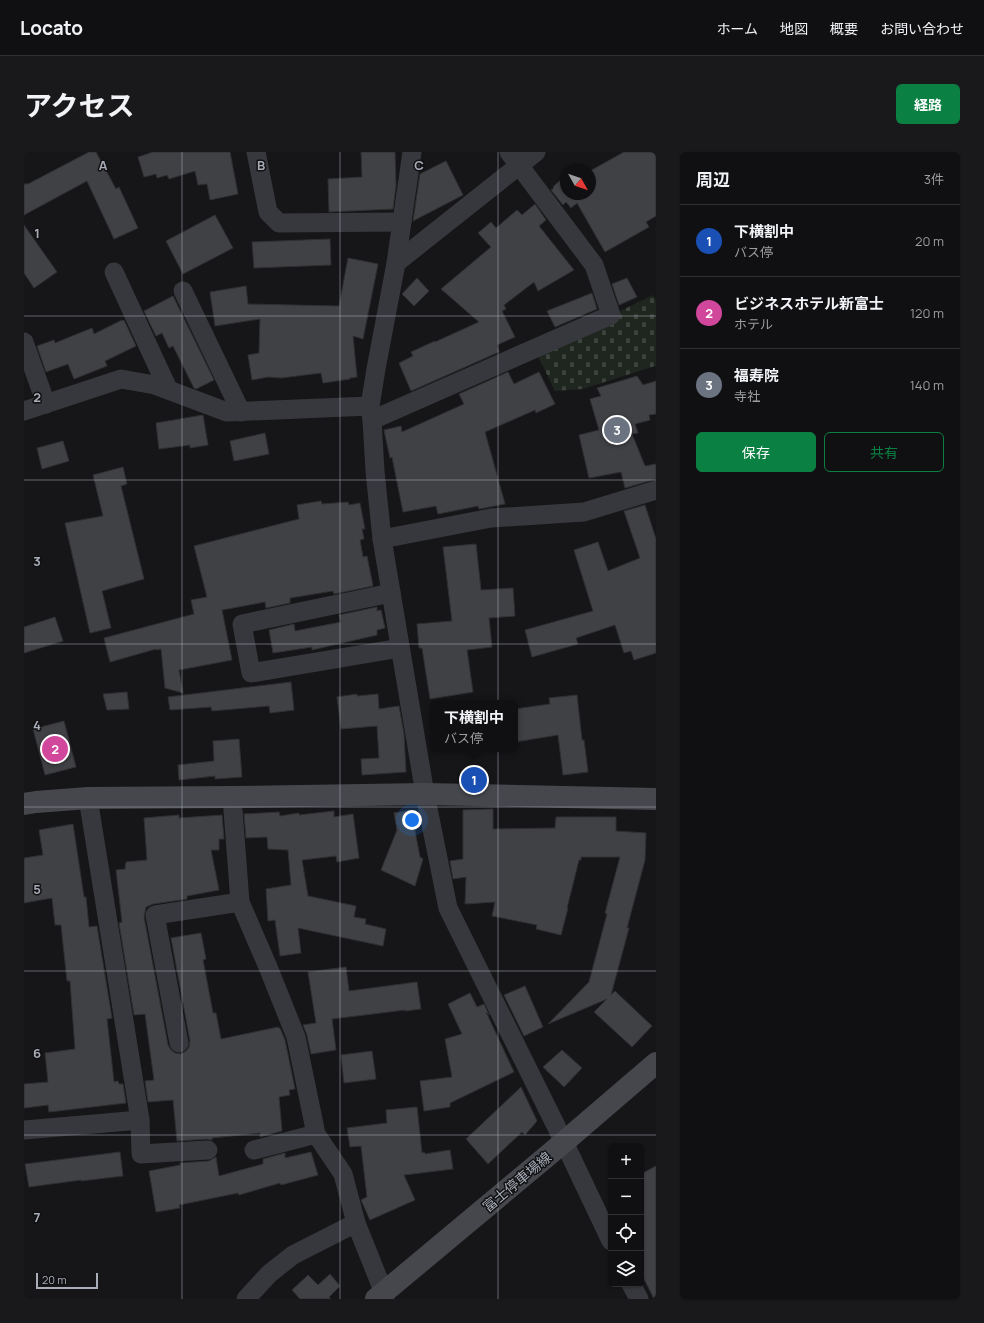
<!DOCTYPE html>
<html lang="ja">
<head>
<meta charset="utf-8">
<style>
  body { margin:0; font-family:Manrope,"Noto Sans JP",sans-serif; background:#19191b; color:#f1f3f6 }
  .controls { position:absolute; right:12px; bottom:12px; display:grid; overflow:hidden; border-radius:6px; box-shadow:0 1px 3px #0004 }
  .controls button { width:36px; height:36px; display:grid; place-items:center; padding:0; border:0; border-bottom:1px solid #303032; background:#101012; color:#f1f3f6; font:20px sans-serif }
  .compass { position:absolute; left:536px; top:12px; width:36px; height:36px; border-radius:50%; background:#101012; box-shadow:0 1px 3px #0004; rotate:130deg }
  .scale { position:absolute; left:12px; bottom:10px; width:62px; box-sizing:border-box; padding-left:4px; border:2px solid #a8adb8; border-top:0; font-size:11px; line-height:14px; white-space:nowrap; color:#a8adb8; -webkit-text-stroke:3px #111113; paint-order:stroke }
  .you { position:absolute; left:388px; top:668px; width:14px; height:14px; margin:-10px; border:3px solid #fff; border-radius:50%; background:#1a73e8; box-shadow:0 0 0 6px #1a73e833 }
  .badge { display:grid; place-items:center; width:26px; height:26px; border-radius:50%; background:#0b8043; color:#fff; font-size:13px; font-weight:700 }
  .pin { position:absolute; translate:-50% -50%; border:2px solid #fff; box-shadow:0 1px 4px #0006 }
  .popup { position:absolute; left:406px; top:548px; width:88px; height:52px; box-sizing:border-box; display:grid; place-content:center; border-radius:6px; background:#101012; filter:drop-shadow(0 1px 3px #0005); font-size:13px; white-space:nowrap; color:#9c9d9f }
  .popup b { font-size:15px; color:#f1f3f6 }
  .popup::after { content:''; position:absolute; left:50%; top:100%; margin-left:-8px; border:8px solid transparent; border-top-color:#101012 }
  .list { margin:0; padding:0; list-style:none }
  h2 { display:flex; justify-content:space-between; align-items:center; height:52px; margin:0; padding:0 16px; font-size:17px }
  h2 small { font-size:13px; font-weight:400; color:#9c9d9f }
  .list li { display:grid; grid-template-columns:26px 1fr auto; gap:12px; align-items:center; box-sizing:border-box; height:72px; padding:0 16px; border-top:1px solid #303032 }
  .list b { display:block; font-size:15px; white-space:nowrap }
  .list p { margin:0; font-size:13px; white-space:nowrap; color:#9c9d9f }
  .list em { font-size:13px; font-style:normal; color:#9c9d9f }
  .actions { display:flex; gap:8px; padding:12px 16px }
  .actions a { flex:1; padding:9px 0; border:1px solid #0b8043; border-radius:6px; text-align:center; font-size:14px; color:#0b8043 }
  .actions .main { background:#0b8043; color:#fff }
  .icon { flex:none; width:22px; height:22px; fill:none; stroke:currentColor; stroke-width:2; stroke-linecap:round; stroke-linejoin:round }
  .map { position:relative; flex:none; width:632px; height:1147px; overflow:hidden; border-radius:6px }
  header { display:flex; align-items:center; gap:24px; box-sizing:border-box; height:56px; padding:0 20px; background:#101012; border-bottom:1px solid #303032 }
  header strong { font-size:19px }
  nav { display:flex; gap:22px; margin-inline-start:auto; font-size:14px }
  .intro { display:flex; align-items:center; justify-content:space-between; box-sizing:border-box; height:96px; padding:0 24px }
  h1 { margin:0; font-size:28px }
  .button { padding:10px 18px; border-radius:6px; background:#0b8043; color:#fff; font-size:14px; font-weight:700 }
  main { display:flex; gap:24px; padding:0 24px }
  aside { flex:1; background:#101012; border-radius:6px; box-shadow:0 1px 3px #0004 }
  .map>svg:first-child { display:block }
  .cemetery { fill:url(#cemetery-stones) }
  .building { fill:#404145; stroke:#303034 }
  .lines { fill:none; stroke-linecap:round; stroke-linejoin:round }
  .street { stroke:#37383d; stroke-width:19 }
  .secondary { stroke:#45474d; stroke-width:22 }
  .grid { fill:none; stroke:#a8adb8; stroke-width:1; stroke-opacity:0.55 }
  .labels { text-anchor:middle; stroke-width:3; stroke-linejoin:round; paint-order:stroke }
  .street-label { font-size:14px; fill:#a8adb8; stroke:#111113 }
  .grid-label { font-size:13px; text-anchor:middle; font-weight:bold; fill:#a8adb8; stroke:#111113; stroke-width:3; stroke-linejoin:round; paint-order:stroke }
</style>
</head>
<body>
<header>
<strong>Locato</strong>
<nav><a>ホーム</a><a>地図</a><a>概要</a><a>お問い合わせ</a></nav>
</header>
<div class="intro"><h1>アクセス</h1><a class="button">経路</a></div>
<main>
<div class="map">
<svg width="632" height="1147" viewBox="0 0 632 1147">
  <defs>
    <pattern id="cemetery-stones" width="16" height="16" patternUnits="userSpaceOnUse"><rect width="16" height="16" fill="#1e261f"/><path d="M2 7V4a2 2 0 0 1 4 0v3zM10 15v-3a2 2 0 0 1 4 0v3z" fill="#3c433d"/></pattern>
  </defs>
  <rect width="100%" height="100%" fill="#161618"/>
  <polygon class="cemetery" points="629,143 632,148 632,215 631,214 559,237 531,239 512,200"/>
  <g class="building">
    <polygon points="65,0 72,0 92,37 95,35 114,76 90,87 63,29 0,63 0,32 4,32"/>
    <polygon points="129,0 206,0 214,42 186,48 183,32 174,33 171,19 145,27 143,23 133,26 132,22 120,25 114,5"/>
    <polygon points="337,0 371,0 372,33 369,57 305,60 304,27 338,25"/>
    <polygon points="600,0 632,0 632,64 622,70 625,75 581,100 553,51 547,56 542,50 539,53 527,38 530,36 529,35 542,23 542,42 566,42 566,19"/>
    <polygon points="422,9 439,43 389,69 396,22"/>
    <polygon points="511,52 522,68 515,74 550,118 514,139 510,130 480,153 482,157 478,159 491,185 473,193 475,200 387,239 375,211 389,204 387,200 411,189 411,190 455,170 417,137 467,95 454,81 467,70 472,76 493,58 498,63"/>
    <polygon points="191,63 209,96 159,122 142,89"/>
    <polygon points="0,73 33,120 10,136 0,121"/>
    <polygon points="306,87 307,113 230,116 228,90"/>
    <polygon points="324,106 354,112 339,187 329,184 333,225 326,226 326,227 299,231 297,221 257,226 244,225 228,228 224,203 235,201 236,167 191,174 186,140 222,134 224,152 315,154"/>
    <polygon points="393,126 405,139 390,154 378,142"/>
    <polygon points="603,126 613,145 595,153 588,132"/>
    <polygon points="568,141 573,157 531,175 523,159"/>
    <polygon points="149,144 190,228 172,237 170,236 149,194 145,196 138,181 132,184 120,159"/>
    <polygon points="98,168 99,169 100,168 112,194 81,209 83,214 50,227 44,212 22,220 13,194 30,188 31,191 68,176 70,182"/>
    <polygon points="484,220 490,232 515,220 531,252 512,261 511,258 461,280 481,352 455,357 454,354 414,362 412,354 379,360 368,305 366,306 360,278 377,274 378,280 440,252 435,242"/>
    <polygon points="613,224 619,233 632,229 632,262 625,263 626,268 611,272 614,281 608,282 621,314 632,312 632,327 601,336 597,320 565,326 555,283 575,278 566,247 577,244 573,236"/>
    <polygon points="179,263 184,293 166,296 166,293 135,297 132,271"/>
    <polygon points="241,281 245,302 210,309 206,289"/>
    <polygon points="39,289 45,309 18,317 13,296"/>
    <polygon points="99,315 103,332 97,334 120,427 78,439 87,476 66,481 41,371 79,364 69,323"/>
    <polygon points="297,349 298,352 324,350 325,353 336,351 341,377 338,377 340,387 336,388 339,405 343,404 349,434 310,442 309,439 266,446 266,451 242,456 241,450 198,458 208,508 155,518 159,541 141,536 137,497 132,498 132,497 86,510 80,486 170,462 167,448 183,445 170,394 275,367 273,353"/>
    <polygon points="621,353 632,387 632,501 610,508 607,499 600,501 591,473 552,486 554,492 508,505 501,478 569,459 550,398 574,390 584,419 616,406 600,359"/>
    <polygon points="452,392 457,438 489,436 491,464 465,466 468,495 443,498 449,540 406,547 398,496 395,496 393,472 428,469 419,395"/>
    <polygon points="353,455 353,459 357,458 361,476 353,478 353,483 288,498 288,495 249,501 245,478 270,472 271,479 317,470 315,463"/>
    <polygon points="31,465 39,489 0,501 0,475"/>
    <polygon points="267,530 270,558 246,561 245,554 188,559 187,555 146,558 144,545"/>
    <polygon points="103,540 105,557 83,558 79,542"/>
    <polygon points="333,542 333,544 354,542 355,557 375,554 380,582 382,620 338,623 337,607 355,606 353,574 317,577 313,545"/>
    <polygon points="553,543 558,588 560,588 564,620 539,623 534,583 491,590 491,557 526,552 525,546"/>
    <polygon points="40,569 52,615 21,623 9,577"/>
    <polygon points="215,587 218,625 191,627 191,624 155,628 154,613 190,609 189,589"/>
    <polygon points="469,657 469,677 531,676 532,665 592,665 592,679 622,681 621,708 603,776 605,776 587,843 591,839 628,874 608,895 570,860 583,847 524,872 565,830 583,762 581,761 596,705 557,705 557,708 555,708 543,756 544,756 537,783 512,777 513,773 468,764 471,750 441,752 442,725 429,727 426,709 439,707 439,658"/>
    <polygon points="387,658 396,705 399,707 391,734 357,718 373,678 370,661"/>
    <polygon points="310,659 310,665 329,662 335,706 313,710 312,704 278,708 284,744 332,754 330,765 342,767 341,772 362,777 359,794 274,776 277,801 256,804 251,768 244,769 242,737 267,733 264,698 244,697 243,685 222,686 220,662 255,660 256,664 275,661 275,663"/>
    <polygon points="155,663 155,666 198,663 200,687 195,687 195,698 187,698 195,738 163,744 163,747 129,752 122,755 120,765 144,893 147,898 151,901 157,902 162,899 165,895 166,889 147,786 177,781 182,807 179,808 189,861 192,861 197,887 254,875 254,876 256,876 261,888 271,937 265,938 266,943 255,945 258,979 236,985 236,981 188,986 188,988 183,987 153,989 149,948 124,950 121,929 130,928 121,862 110,863 95,771 98,770 92,718 101,717 102,710 123,708 120,666"/>
    <polygon points="49,672 60,745 62,745 65,775 73,774 88,866 83,867 90,930 94,929 95,932 99,932 102,951 25,960 24,953 0,956 0,932 24,930 21,901 51,897 46,829 43,829 37,773 31,773 28,746 0,751 0,706 19,703 15,678"/>
    <polygon points="322,815 325,839 393,830 397,857 381,859 381,858 308,867 312,898 287,902 283,883 279,873 292,871 284,820"/>
    <polygon points="501,834 519,875 500,884 480,843"/>
    <polygon points="446,841 453,855 460,852 465,863 462,860 490,920 426,951 426,955 400,959 396,929 428,925 421,887 438,882 424,852"/>
    <polygon points="538,898 558,916 540,935 519,915"/>
    <polygon points="348,899 352,927 320,931 317,903"/>
    <polygon points="497,935 513,969 501,983 498,980 464,1012 442,987"/>
    <polygon points="393,955 398,1001 400,1000 401,1002 426,998 429,1017 380,1023 391,1048 346,1068 337,1048 343,1045 337,994 326,995 323,976 363,971 362,958"/>
    <polygon points="96,1000 99,1024 57,1029 57,1028 5,1035 1,1012"/>
    <polygon points="287,1000 294,1023 257,1033 256,1031 215,1043 214,1041 155,1053 156,1056 132,1060 125,1019 156,1013 156,1011 185,1009 192,1005 195,1024 239,1012 239,1007 261,1001 261,1006"/>
    <polygon points="632,1014 632,1147 630,1147 617,1121 617,1022"/>
    <polygon points="306,1122 316,1134 305,1145 307,1147 276,1147 268,1138 284,1123 294,1133"/>
  </g>
  <g class="lines">
    <g class="street">
      <polyline points="232,0 244,60 255,71 378,70"/>
      <polyline points="388,0 372,111 352,217 346,254 348,268 351,319 358,387 401,642 424,756 540,990 587,1089"/>
      <polyline points="372,111 512,0"/>
      <polyline points="90,120 144,237"/>
      <polyline points="159,139 217,260"/>
      <polyline points="0,190 22,252"/>
      <polyline points="0,259 97,227 131,233 203,260 346,254"/>
      <polyline points="348,268 587,163 570,113 485,0"/>
      <polyline points="358,387 467,366 560,360 632,338"/>
      <polyline points="367,441 218,472 227,521 376,496"/>
      <polyline points="208,645 216,750 244,815 272,885 292,982 319,1022 332,1071 360,1141 361,1147"/>
      <polyline points="64,646 116,968 117,1002 184,998"/>
      <polyline points="155,891 131,763 216,750"/>
      <polyline points="0,978 116,968"/>
      <polyline points="230,998 292,982"/>
      <polyline points="607,1132 615,1147"/>
      <polyline points="222,1147 245,1122 269,1103 332,1071"/>
    </g>
    <g class="secondary">
      <polyline points="0,652 12,650 64,646 208,645 401,642 632,647"/>
      <polyline points="352,1147 540,990 632,911"/>
    </g>
  </g>
  <path class="grid" d="M 158,0 L 158,1147M 316,0 L 316,1147M 474,0 L 474,1147M 0,164 L 632,164M 0,328 L 632,328M 0,492 L 632,492M 0,655 L 632,655M 0,819 L 632,819M 0,983 L 632,983"/>
  <g class="labels">
    <g class="street-label">
      <text transform="translate(493 1030) rotate(-40)" y="5">富士停車場線</text>
    </g>
  </g>
  <g class="grid-label">
    <text x="79" y="18">A</text>
    <text x="237" y="18">B</text>
    <text x="395" y="18">C</text>
    <text x="13" y="86">1</text>
    <text x="13" y="250">2</text>
    <text x="13" y="414">3</text>
    <text x="13" y="578">4</text>
    <text x="13" y="742">5</text>
    <text x="13" y="906">6</text>
    <text x="13" y="1070">7</text>
  </g>
</svg>
<div class="controls">
<button>+</button>
<button>−</button>
<button><svg class="icon" aria-label="locate" viewBox="0 0 24 24"><circle cx="12" cy="12" r="6"/><path d="M12 2v4M12 18v4M2 12h4M18 12h4"/></svg></button>
<button><svg class="icon" aria-label="layers" viewBox="0 0 24 24"><path d="M12 4l9 5-9 5-9-5zM3 14l9 5 9-5"/></svg></button>
</div>
<svg class="compass" viewBox="-18 -18 36 36"><path d="M0-13l5 13h-10z" fill="#e53935"/><path d="M0 13l5-13h-10z" fill="#9c9d9f"/></svg>
<div class="scale">20 m</div>
<div class="you"></div>
<div class="pin badge" style="left:450px;top:628px;background:#1a4fb4">1</div>
<div class="popup"><b>下横割中</b>バス停</div>
<div class="pin badge" style="left:31px;top:597px;background:#d1479c">2</div>
<div class="pin badge" style="left:593px;top:278px;background:#6b7280">3</div>
</div>
<aside>
<h2>周辺<small>3件</small></h2>
<ul class="list">
<li><span class="badge" style="background:#1a4fb4">1</span><div><b>下横割中</b><p>バス停</p></div><em>20 m</em></li>
<li><span class="badge" style="background:#d1479c">2</span><div><b>ビジネスホテル新富士</b><p>ホテル</p></div><em>120 m</em></li>
<li><span class="badge" style="background:#6b7280">3</span><div><b>福寿院</b><p>寺社</p></div><em>140 m</em></li>
</ul>
<div class="actions"><a class="main">保存</a><a>共有</a></div>
</aside>
</main>
</body>
</html>
